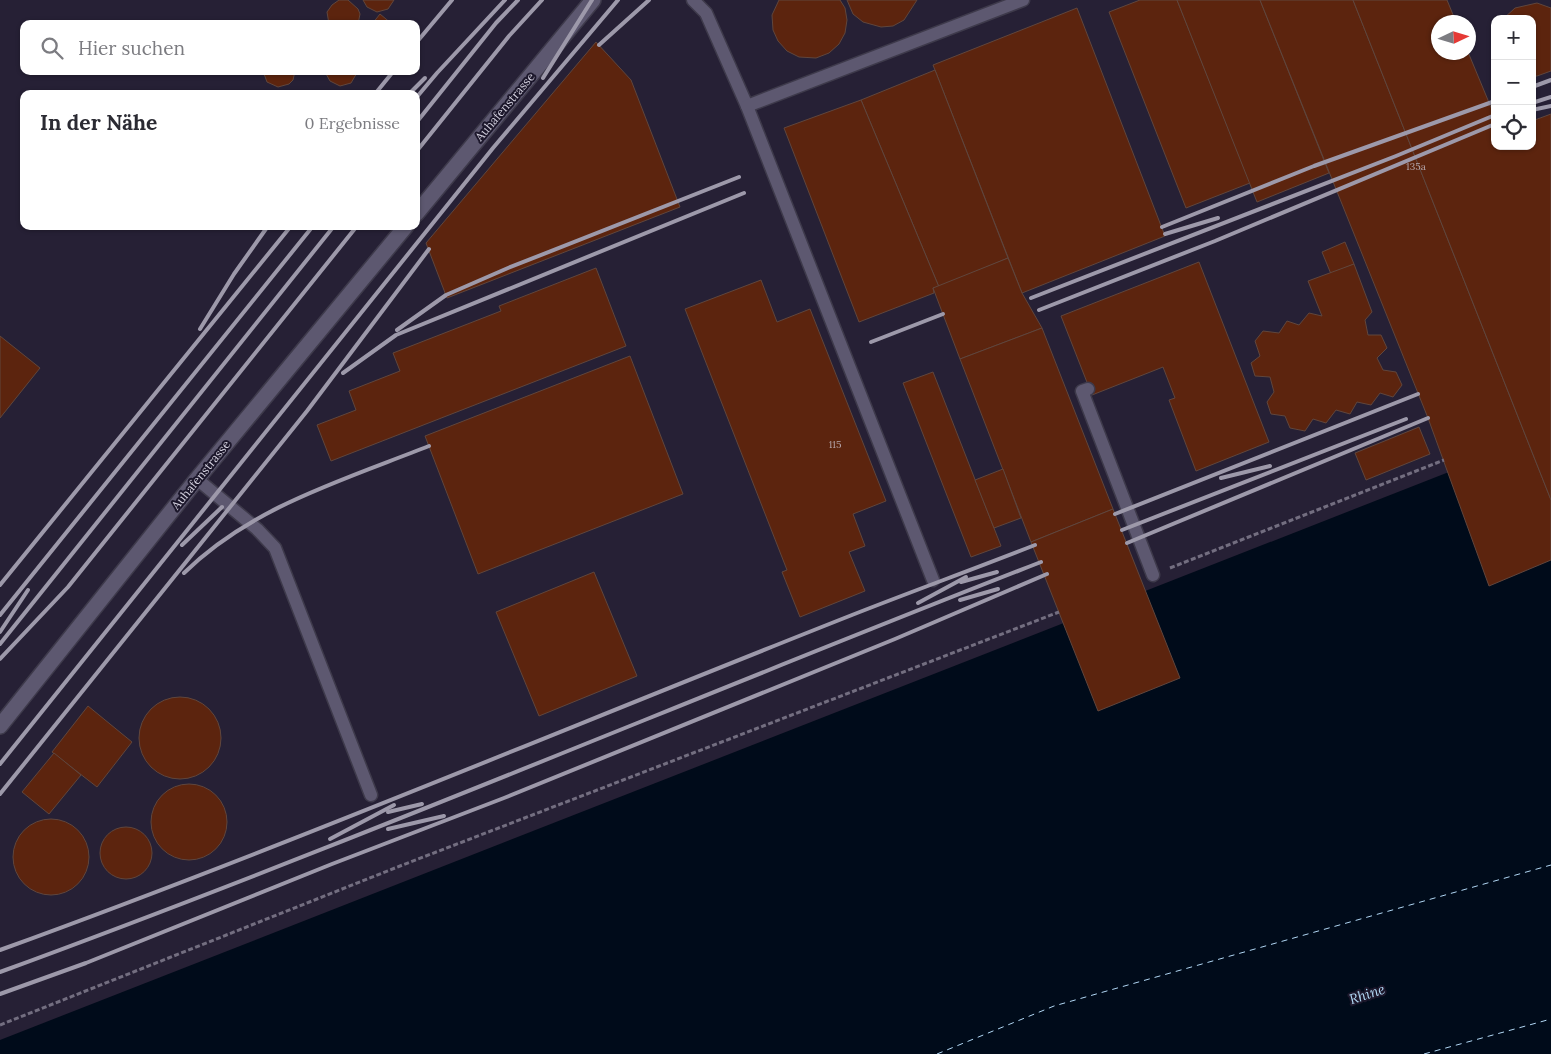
<!DOCTYPE html>
<html lang="de">
<head>
<meta charset="utf-8">
<style>
  body { margin:0; font-family:Lora,serif; background:#f2f2f3; color:#2b2b33 }
  .controls { position:absolute; right:15px; top:15px; display:grid; overflow:hidden; border-radius:10px; box-shadow:0 1px 4px #0004 }
  .controls button { width:45px; height:45px; display:grid; place-items:center; padding:0; border:0; border-bottom:1px solid #e1e1e2; background:#fff; color:#2b2b33; font:25px sans-serif }
  .compass { position:absolute; left:1431px; top:15px; width:45px; height:45px; border-radius:50%; background:#fff; box-shadow:0 1px 4px #0004; rotate:86deg }
  .list { margin:0; padding:0; list-style:none }
  h2 { display:flex; justify-content:space-between; align-items:center; height:65px; margin:0; padding:0 20px; font-size:21px }
  h2 small { font-size:16px; font-weight:400; color:#7c7c81 }
  .icon { flex:none; width:28px; height:28px; fill:none; stroke:currentColor; stroke-width:2; stroke-linecap:round; stroke-linejoin:round }
  .map { position:relative; flex:none; width:1551px; height:1054px; overflow:hidden }
  .search { position:absolute; background:#fff; box-shadow:0 1px 4px #0004; left:20px; top:20px; width:400px; height:55px; display:flex; align-items:center; gap:12px; box-sizing:border-box; padding:0 18px; border-radius:10px; color:#7c7c81; font-size:19px }
  .panel { position:absolute; background:#fff; box-shadow:0 1px 4px #0004; left:20px; top:90px; width:400px; height:140px; border-radius:10px }
  .map>svg:first-child { display:block }
  .water { fill:#000b1a }
  .lines { fill:none; stroke-linecap:round; stroke-linejoin:round }
  .ferry { stroke:#b2d8f5; stroke-width:1; stroke-dasharray:6 5; stroke-linecap:butt }
  .building { fill:#5c240e; stroke:#60463d }
  .service-casing { stroke:#3e3a4b; stroke-width:15 }
  .minor-casing { stroke:#3e3a4b; stroke-width:18 }
  .path { stroke:#736e80; stroke-width:3; stroke-dasharray:5 2.5; stroke-linecap:butt }
  .service { stroke:#5d5870; stroke-width:12 }
  .minor { stroke:#5d5870; stroke-width:15 }
  .rail { stroke:#9d99aa; stroke-width:4 }
  .labels { text-anchor:middle; stroke-width:4; stroke-linejoin:round; paint-order:stroke }
  .number-label { font-size:10px; fill:#b5a5aa }
  .street-label { font-size:12px; fill:#d3d0de; stroke:#1c172b }
  .water-label { font-size:14px; font-style:italic; fill:#b2d8f5; stroke:#1c172b }
</style>
</head>
<body>
<div class="map">
<svg width="1551" height="1054" viewBox="0 0 1551 1054">
  <rect width="100%" height="100%" fill="#262035"/>
  <polygon class="water" points="1551,432 1551,1054 0,1054 0,1040"/>
  <g class="lines">
    <g class="ferry">
      <polyline points="937,1054 1054,1006 1551,865"/>
      <polyline points="1424,1054 1551,1019"/>
    </g>
  </g>
  <g class="building">
    <polygon points="348,0 358,9 360,14 358,24 329,24 327,12 332,5 339,0"/>
    <polygon points="363,0 394,0 388,9 377,12 367,7"/>
    <polygon points="779,0 840,0 845,8 847,20 845,33 839,44 829,53 816,58 799,57 787,51 778,41 773,30 772,15"/>
    <polygon points="847,0 917,0 904,20 893,26 881,27 863,22 853,14"/>
    <polygon points="1140,0 1177,0 1250,183 1186,208 1109,12"/>
    <polygon points="1177,0 1260,0 1329,173 1257,202"/>
    <polygon points="1260,0 1353,0 1551,500 1551,560 1489,586 1428,418"/>
    <polygon points="1353,0 1447,0 1456,22 1438,22 1438,52 1468,52 1495,117 1495,146 1532,146 1532,121 1551,114 1551,500"/>
    <polygon points="1537,3 1551,8 1551,71 1537,76 1532,76 1532,19 1503,19 1515,8"/>
    <polygon points="1077,8 1165,236 1022,293 933,65"/>
    <polygon points="380,14 392,24 372,24"/>
    <polygon points="596,42 631,80 680,207 447,298 426,243"/>
    <polygon points="935,70 1008,258 939,287 861,100"/>
    <polygon points="263,71 295,71 293,80 289,84 278,87 267,82"/>
    <polygon points="358,71 351,83 340,86 330,81 325,72"/>
    <polygon points="861,100 939,287 933,288 934,293 859,322 784,128"/>
    <polygon points="1345,242 1354,264 1331,274 1322,252"/>
    <polygon points="1008,258 1022,293 1042,328 960,359 933,288"/>
    <polygon points="1199,262 1269,442 1196,471 1169,400 1175,398 1163,367 1092,395 1061,316"/>
    <polygon points="1354,264 1372,312 1365,320 1368,335 1381,335 1387,348 1377,358 1383,370 1396,372 1402,385 1393,397 1380,393 1371,405 1357,402 1350,414 1336,410 1326,423 1313,419 1305,431 1290,428 1285,416 1271,414 1267,402 1274,392 1270,377 1255,376 1251,363 1260,356 1255,341 1263,331 1279,333 1287,321 1299,325 1309,313 1322,316 1308,281"/>
    <polygon points="596,268 626,346 331,461 317,425 356,410 349,391 400,371 393,353 501,311 499,306"/>
    <polygon points="761,280 777,322 810,309 886,501 853,514 865,546 849,552 865,591 800,617 782,572 787,570 685,309"/>
    <polygon points="1042,328 1113,509 1031,542 960,359"/>
    <polygon points="0,336 40,368 0,418"/>
    <polygon points="630,356 683,494 478,574 425,436"/>
    <polygon points="933,372 1001,546 971,557 903,383"/>
    <polygon points="1419,427 1430,454 1366,480 1355,453"/>
    <polygon points="1003,469 1021,518 994,528 975,480"/>
    <polygon points="1113,509 1180,678 1098,711 1031,542"/>
    <polygon points="594,572 637,676 539,716 496,612"/>
    <circle cx="180" cy="738" r="41"/>
    <polygon points="88,706 132,742 97,787 52,752"/>
    <polygon points="54,753 81,775 49,814 22,792"/>
    <circle cx="189" cy="822" r="38"/>
    <circle cx="51" cy="857" r="38"/>
    <circle cx="126" cy="853" r="26"/>
  </g>
  <g class="lines">
    <defs>
      <g id="service">
        <polyline points="693,0 706,13 747,106"/>
        <polyline points="1088,389 1082,391 1153,575"/>
        <polyline points="197,479 257,529 275,548 371,795"/>
        <polyline points="933,580 747,106 1023,0"/>
      </g>
      <g id="minor">
        <polyline points="416,214 593,0"/>
        <polyline points="0,726 197,479 406,226"/>
      </g>
    </defs>
    <use href="#service" class="service-casing"/>
    <use href="#minor" class="minor-casing"/>
    <g class="path">
      <polyline points="1170,568 1444,460"/>
      <polyline points="0,1025 400,866 1059,612"/>
    </g>
    <use href="#service" class="service"/>
    <use href="#minor" class="minor"/>
    <g class="rail">
      <polyline points="416,43 452,0"/>
      <polyline points="599,45 649,0"/>
      <polyline points="543,78 592,0"/>
      <polyline points="1532,87 1551,80"/>
      <polyline points="375,94 392,73"/>
      <polyline points="409,94 425,78"/>
      <polyline points="416,98 437,73 505,0"/>
      <polyline points="1532,103 1551,97"/>
      <polyline points="1532,110 1551,106"/>
      <polyline points="416,123 496,23 518,0"/>
      <polyline points="416,152 509,36 542,0"/>
      <polyline points="1162,227 1314,166 1495,101"/>
      <polyline points="1165,234 1218,218"/>
      <polyline points="1031,298 1396,156 1495,115"/>
      <polyline points="1039,310 1215,241 1495,124"/>
      <polyline points="200,329 234,274 268,226"/>
      <polyline points="397,330 446,295 508,268 739,177"/>
      <polyline points="871,342 943,314"/>
      <polyline points="343,373 396,335 744,193"/>
      <polyline points="1221,478 1270,466"/>
      <polyline points="1115,514 1418,394"/>
      <polyline points="1122,530 1406,419"/>
      <polyline points="1127,543 1428,418"/>
      <polyline points="182,545 222,507"/>
      <path d="M 184,573 C 251,507 343,480 429,446"/>
      <polyline points="961,582 997,572"/>
      <polyline points="0,585 291,226"/>
      <polyline points="960,600 998,589"/>
      <polyline points="918,603 966,577"/>
      <polyline points="0,615 313,226"/>
      <polyline points="0,632 28,590"/>
      <polyline points="0,644 334,226"/>
      <polyline points="0,659 68,587 357,226"/>
      <polyline points="0,764 493,148 618,0"/>
      <polyline points="0,794 307,411 429,249"/>
      <polyline points="388,812 422,804"/>
      <polyline points="388,829 444,816"/>
      <polyline points="330,839 394,805"/>
      <path d="M 0,950 C 287,846 568,727 852,615 C 913,591 974,569 1035,545"/>
      <path d="M 0,972 C 350,844 694,697 1041,562"/>
      <polyline points="0,994 86,963 332,864 504,798 895,639 1047,574"/>
    </g>
  </g>
  <g class="labels">
    <g class="number-label">
      <text x="1416" y="170">135a</text>
      <text x="835" y="448">115</text>
    </g>
    <g class="street-label">
      <text transform="translate(505 107) rotate(-50)" y="4">Auhafenstrasse</text>
      <text transform="translate(201 475) rotate(-51)" y="4">Auhafenstrasse</text>
    </g>
    <g class="water-label">
      <text transform="translate(1367 994) rotate(-18)" y="5">Rhine</text>
    </g>
  </g>
</svg>
<div class="controls">
<button>+</button>
<button>−</button>
<button><svg class="icon" aria-label="locate" viewBox="0 0 24 24"><circle cx="12" cy="12" r="6"/><path d="M12 2v4M12 18v4M2 12h4M18 12h4"/></svg></button>
</div>
<svg class="compass" viewBox="-18 -18 36 36"><path d="M0-13l5 13h-10z" fill="#e53935"/><path d="M0 13l5-13h-10z" fill="#7c7c81"/></svg>
<div class="search"><svg class="icon" aria-label="search" viewBox="0 0 24 24"><circle cx="10" cy="10" r="6"/><path d="M15 15l6 6"/></svg>Hier suchen</div>
<section class="panel">
<h2>In der Nähe<small>0 Ergebnisse</small></h2>
<ul class="list">
</ul>
</section>
</div>
</body>
</html>
